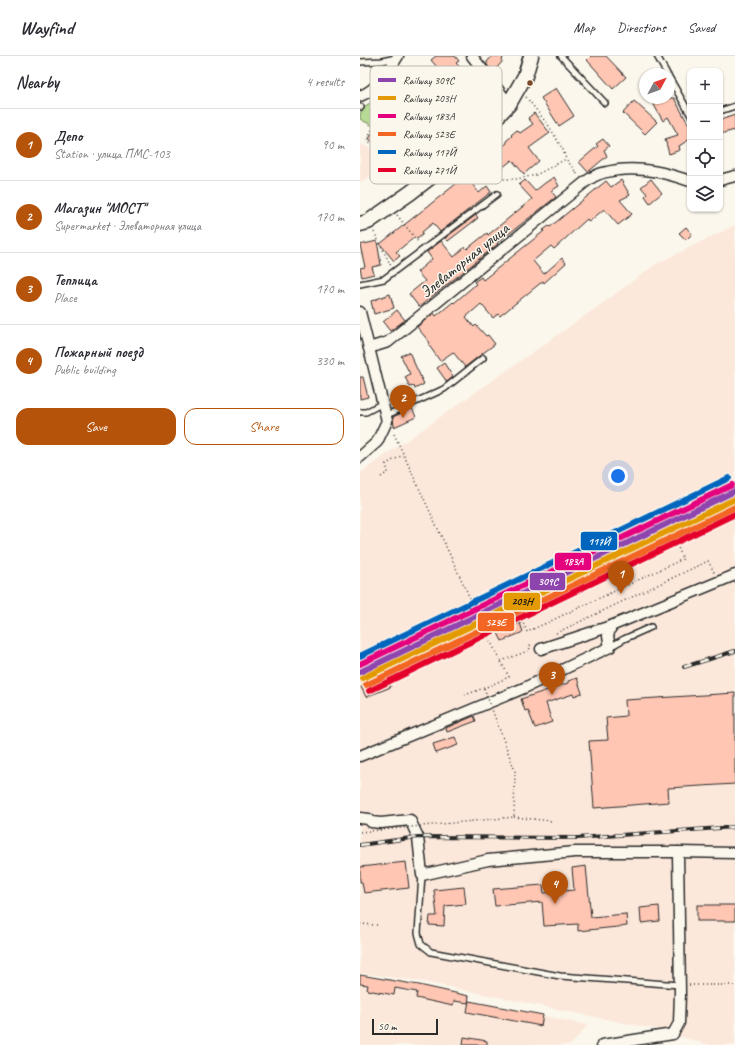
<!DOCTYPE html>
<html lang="en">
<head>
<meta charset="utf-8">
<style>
  body { margin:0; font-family:Caveat,sans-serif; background:#f7f7f7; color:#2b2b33 }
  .controls { position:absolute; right:12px; top:12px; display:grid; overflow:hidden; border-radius:8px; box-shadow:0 1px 3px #0004 }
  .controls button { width:36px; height:36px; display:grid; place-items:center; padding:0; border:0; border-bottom:1px solid #e1e1e2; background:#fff; color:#2b2b33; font:20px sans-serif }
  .compass { position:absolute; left:279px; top:12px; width:36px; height:36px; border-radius:50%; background:#fff; box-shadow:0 1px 3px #0004; rotate:49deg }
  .scale { position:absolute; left:12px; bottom:10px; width:66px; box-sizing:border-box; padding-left:4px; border:2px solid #2b2b2b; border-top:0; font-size:11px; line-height:14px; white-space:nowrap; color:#2b2b2b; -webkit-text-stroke:3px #fbf7ec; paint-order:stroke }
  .you { position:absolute; left:258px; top:420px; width:14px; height:14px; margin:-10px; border:3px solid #fff; border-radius:50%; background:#1a73e8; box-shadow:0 0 0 6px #1a73e833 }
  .badge { display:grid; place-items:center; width:26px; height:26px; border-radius:50%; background:#b45309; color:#fff; font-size:13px; font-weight:700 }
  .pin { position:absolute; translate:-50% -33px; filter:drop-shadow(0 1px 2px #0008) }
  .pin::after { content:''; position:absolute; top:21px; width:14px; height:12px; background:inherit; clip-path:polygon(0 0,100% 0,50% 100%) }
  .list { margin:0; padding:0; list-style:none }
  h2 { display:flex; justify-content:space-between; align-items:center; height:52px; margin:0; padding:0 16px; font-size:17px }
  h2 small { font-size:13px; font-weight:400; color:#7c7c81 }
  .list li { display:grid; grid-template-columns:26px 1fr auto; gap:12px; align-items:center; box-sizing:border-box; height:72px; padding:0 16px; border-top:1px solid #e1e1e2 }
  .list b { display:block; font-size:15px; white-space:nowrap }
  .list p { margin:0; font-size:13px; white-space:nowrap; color:#7c7c81 }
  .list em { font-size:13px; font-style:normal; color:#7c7c81 }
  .actions { display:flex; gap:8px; padding:12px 16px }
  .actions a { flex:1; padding:9px 0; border:1px solid #b45309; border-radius:12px; text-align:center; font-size:14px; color:#b45309 }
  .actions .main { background:#b45309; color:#fff }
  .icon { flex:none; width:22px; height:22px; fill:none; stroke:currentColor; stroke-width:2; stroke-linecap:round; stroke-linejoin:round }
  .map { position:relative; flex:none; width:375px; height:989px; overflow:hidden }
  header { display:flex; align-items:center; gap:24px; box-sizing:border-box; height:56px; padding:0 20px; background:#fff; border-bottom:1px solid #e1e1e2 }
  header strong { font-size:19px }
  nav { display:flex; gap:22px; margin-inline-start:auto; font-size:14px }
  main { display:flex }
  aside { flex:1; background:#fff }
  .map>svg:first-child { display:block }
  .built { fill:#fce8db }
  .green { fill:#b7da94; stroke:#718260 }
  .building { fill:#ffc6b3; stroke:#2b2b2b }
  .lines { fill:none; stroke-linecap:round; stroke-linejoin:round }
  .lane-casing { stroke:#2b2b2b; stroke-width:8 }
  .street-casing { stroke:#2b2b2b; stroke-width:13 }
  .secondary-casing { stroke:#2b2b2b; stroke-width:17 }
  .path { stroke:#2b2b2b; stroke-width:1.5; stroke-dasharray:1 3; stroke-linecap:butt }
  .lane { stroke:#fbf7ec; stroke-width:5 }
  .street { stroke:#fbf7ec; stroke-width:10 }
  .secondary { stroke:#fbf7ec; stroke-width:14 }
  .rail-casing { stroke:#2b2b2b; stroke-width:4 }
  .rail { stroke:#fbf7ec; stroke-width:2.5; stroke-dasharray:8; stroke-linecap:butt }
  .path-bridge { stroke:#2b2b2b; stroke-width:1.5; stroke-dasharray:1 3; stroke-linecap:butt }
  .rail-1-casing { stroke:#fbf7ec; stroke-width:9 }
  .rail-2-casing { stroke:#fbf7ec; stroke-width:9 }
  .rail-3-casing { stroke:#fbf7ec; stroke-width:9 }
  .rail-4-casing { stroke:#fbf7ec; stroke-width:9 }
  .rail-5-casing { stroke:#fbf7ec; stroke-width:9 }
  .rail-6-casing { stroke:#fbf7ec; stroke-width:9 }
  .rail-1 { stroke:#8e44ad; stroke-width:6 }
  .rail-2 { stroke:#e39a04; stroke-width:6 }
  .rail-3 { stroke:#e5007d; stroke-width:6 }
  .rail-4 { stroke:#f26522; stroke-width:6 }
  .rail-5 { stroke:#0065bd; stroke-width:6 }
  .rail-6 { stroke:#e4002b; stroke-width:6 }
  .bus-dot { fill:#7a4b2a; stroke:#fbf7ec; stroke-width:1.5 }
  .labels { text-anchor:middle; stroke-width:3; stroke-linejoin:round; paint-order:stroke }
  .street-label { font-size:17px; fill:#2b2b2b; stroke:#fbf7ec }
  .key { fill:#fbf7ec; stroke:#bdbab2; stroke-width:1 }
  .key-label { font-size:11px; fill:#2b2b2b }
  .line-badge { stroke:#fbf7ec; stroke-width:1.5 }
  .badge-label { font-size:11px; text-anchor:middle; font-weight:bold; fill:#fff }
  .pale-badge-label { font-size:11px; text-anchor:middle; font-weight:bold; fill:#111 }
</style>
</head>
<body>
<header>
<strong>Wayfind</strong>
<nav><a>Map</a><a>Directions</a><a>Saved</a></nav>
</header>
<main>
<aside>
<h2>Nearby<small>4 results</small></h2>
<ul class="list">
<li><span class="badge">1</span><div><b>Депо</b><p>Station · улица ПМС-103</p></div><em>90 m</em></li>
<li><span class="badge">2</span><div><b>Магазин &quot;МОСТ&quot;</b><p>Supermarket · Элеваторная улица</p></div><em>170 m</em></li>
<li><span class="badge">3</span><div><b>Теплица</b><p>Place</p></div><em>170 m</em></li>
<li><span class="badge">4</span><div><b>Пожарный поезд</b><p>Public building</p></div><em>330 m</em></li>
</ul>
<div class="actions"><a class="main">Save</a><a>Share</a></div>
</aside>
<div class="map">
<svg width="375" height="989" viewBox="0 0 375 989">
  <rect width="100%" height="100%" fill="#fbf7ec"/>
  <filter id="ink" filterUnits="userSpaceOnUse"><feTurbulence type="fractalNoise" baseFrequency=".025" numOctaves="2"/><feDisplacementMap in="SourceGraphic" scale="8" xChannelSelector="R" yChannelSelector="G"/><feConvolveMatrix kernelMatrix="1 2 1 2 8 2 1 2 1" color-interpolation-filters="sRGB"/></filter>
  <g filter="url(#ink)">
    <g class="built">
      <polygon points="0,87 14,95 13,109 11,120 0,126"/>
      <polygon points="375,169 375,989 349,989 294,973 59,925 0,917 0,417 236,252 296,208"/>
      <polygon points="0,919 59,929 109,940 109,945 228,969 211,989 0,989"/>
    </g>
    <path class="green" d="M 14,44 L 27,52 L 22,60 L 18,61 L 13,70 L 0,63 C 0,51 5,51 14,44 Z"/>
    <g class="building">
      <polygon points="76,0 95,0 99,5 96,7 127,40 102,64 91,52 98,46 93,42 98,37 89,26 75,42 73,40 70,43 64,37 82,17 71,4"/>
      <polygon points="132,0 143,0 142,6 134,15 132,15 127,9 127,6"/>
      <polygon points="231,0 246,0 266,21 253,33 227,4"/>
      <polygon points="39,26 59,47 55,51 60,56 47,70 48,71 46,73 52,79 44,87 30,72 22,87 17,84 15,87 9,83 20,63 25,66 31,55 40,60 51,49 34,31"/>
      <polygon points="196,32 214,60 199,70 181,42"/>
      <polygon points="290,42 314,42 330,71 330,83 319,90 320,94 309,98 305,83 318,79 308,61 303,65"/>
      <polygon points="274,45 297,66 285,78 263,57"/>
      <polygon points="174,57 190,77 169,92 179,105 164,118 152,104 137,116 127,103 147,87 146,85 152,80 151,79 157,74 160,77 173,68 168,62"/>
      <polygon points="375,59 375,74 360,78 360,64"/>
      <polygon points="243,83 249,90 244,94 247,100 228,116 219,106 238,90 236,88"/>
      <polygon points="106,120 119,137 127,130 131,136 80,176 73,167 62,176 63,178 57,183 55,181 36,196 40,200 34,205 20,188"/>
      <polygon points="194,121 199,130 191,135 196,141 137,187 138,188 59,251 49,238 65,225 57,216 72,203 67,196 81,185 94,201 105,191 107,193 127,177 128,179 172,143 159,129 165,124 175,135 185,127"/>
      <polygon points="291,123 302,137 290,147 285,140 287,138 281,131"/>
      <polygon points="261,124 270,139 260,144 272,158 258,169 244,153 229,166 227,163 194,193 191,190 173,205 184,218 202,202 206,207 184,227 183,225 140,260 138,258 133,262 121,248 106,261 114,271 116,269 126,280 128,279 135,288 105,311 93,296 80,305 68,288 70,287 57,271 74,257 76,260 93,246 94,247 116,228 114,226 121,221 123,224 184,175 183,174 189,170 190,171 246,125 251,131"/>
      <polygon points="116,159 118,162 88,185 85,182"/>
      <polygon points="326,171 332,178 326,184 319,177"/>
      <polygon points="17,185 21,209 12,211 14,218 2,221 0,212 5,211 0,189"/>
      <polygon points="30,238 34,252 14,258 11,245"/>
      <polygon points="37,254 45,264 30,275 23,266"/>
      <polygon points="49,296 64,328 55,333 54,330 50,331 45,321 50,318 41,300"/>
      <polygon points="84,307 93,321 87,326 77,312"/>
      <polygon points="0,321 3,321 8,341 0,343"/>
      <polygon points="52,352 56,361 34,371 33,361"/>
      <polygon points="160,567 163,576 142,585 138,577"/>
      <polygon points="27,621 31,631 6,641 1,631"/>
      <polygon points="217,622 222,637 214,640 213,638 186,647 192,666 175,672 168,654 165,655 161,643 208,627 208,625"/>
      <polygon points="375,637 375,728 308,732 309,746 234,752 229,685 248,684 246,662 266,660 265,644"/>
      <polygon points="114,660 116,665 87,676 86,672"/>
      <polygon points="95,681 98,689 76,697 73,688"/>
      <polygon points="46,806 49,832 4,837 2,826 0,826 0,811"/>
      <polygon points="226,810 231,861 266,858 267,870 218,875 218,868 184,870 182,846 135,850 133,833 183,829 184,837 214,834 212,812"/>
      <polygon points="104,831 106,848 85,850 84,870 69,869 70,860 77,860 74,834"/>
      <rect x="337" y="849" width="38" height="16"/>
      <polygon points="299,850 300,865 281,867 280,852"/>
      <polygon points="0,919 59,929 109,940 108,947 94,945 93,950 56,942 57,936 35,932 34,939 7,934 8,929 0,928"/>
      <polygon points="109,945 183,959 181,970 107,956"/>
      <polygon points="104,981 127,985 127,989 103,989"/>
    </g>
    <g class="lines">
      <defs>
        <g id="lane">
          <polyline points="201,0 245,47"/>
          <polyline points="297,0 307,18"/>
          <polyline points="0,6 22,5 36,2"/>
          <polyline points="309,21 330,58"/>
          <polyline points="0,51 1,51"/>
          <polyline points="360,55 375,50"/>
          <polyline points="0,228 24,223 137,138"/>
          <polyline points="0,356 6,356 23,347"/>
          <polyline points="27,359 84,333 123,302"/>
          <polyline points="250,591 264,583 291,571"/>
          <polyline points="62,819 58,877 61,888 71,896 200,920 320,929"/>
        </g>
        <g id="street">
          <polyline points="112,0 149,48"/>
          <path d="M 0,40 C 17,34 29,15 38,0"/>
          <polyline points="360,124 375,120"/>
          <polyline points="0,256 9,292"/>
          <path d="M 0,401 L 17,386 L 27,365 L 9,292 L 28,286 L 224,127 C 228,124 232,121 237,119 C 243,116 251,115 258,114 C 284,111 306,117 330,125"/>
          <polyline points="181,593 251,570 375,519"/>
          <polyline points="0,700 164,632 250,591 248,580 251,570"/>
          <polyline points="0,762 9,763 11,766 21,767 50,764 58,781 62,819 128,804 215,796 318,796 320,938 319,967 313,978 242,989"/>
          <polyline points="318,796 375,797"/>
        </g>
        <polyline id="secondary" points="0,168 8,166 50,137 76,117 122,76 149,48 165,20 171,0"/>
      </defs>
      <use href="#lane" class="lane-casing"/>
      <use href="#street" class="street-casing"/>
      <use href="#secondary" class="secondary-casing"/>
      <g class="path">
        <polyline points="25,33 39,37 48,36 56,37 71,45 91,37 114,18"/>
        <polyline points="166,41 189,70 203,94 206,103 218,119"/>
        <polyline points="108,103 128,123 157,123 176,119 206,103"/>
        <polyline points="11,123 14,110 16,90 6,84 19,61 23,61 29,51 22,39 22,38"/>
        <polyline points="37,159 59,187"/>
        <polyline points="14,176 31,210"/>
        <polyline points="34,378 127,579 149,621 124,632 105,639"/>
        <polyline points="21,421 28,416 26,408 43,399"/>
        <polyline points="162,564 167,576 323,503 316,487"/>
        <polyline points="196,577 348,505 355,518"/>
        <polyline points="127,579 162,564 337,477"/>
        <polyline points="141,605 168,595 170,594 169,590 173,588"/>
        <polyline points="154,761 191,765"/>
        <polyline points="0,868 19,869"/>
        <polyline points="329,929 375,929"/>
      </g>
      <use href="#lane" class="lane"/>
      <use href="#street" class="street"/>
      <use href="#secondary" class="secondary"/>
      <defs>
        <g id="rail">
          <polyline points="324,611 375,595"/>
          <polyline points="0,789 58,781 217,782 375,771"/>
        </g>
      </defs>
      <use href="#rail" class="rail-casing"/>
      <use href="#rail" class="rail"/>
      <polyline class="path-bridge" points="0,776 154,761 155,715 124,632"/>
      <defs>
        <polyline id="rail-1" points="0,616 375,435"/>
        <polyline id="rail-2" points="3,622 375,443"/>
        <polyline id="rail-3" points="0,608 372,429"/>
        <polyline id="rail-4" points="6,629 375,451"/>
        <polyline id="rail-5" points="0,600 369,422"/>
        <polyline id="rail-6" points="9,635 375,458"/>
      </defs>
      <use href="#rail-1" class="rail-1-casing"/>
      <use href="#rail-2" class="rail-2-casing"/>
      <use href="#rail-3" class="rail-3-casing"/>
      <use href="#rail-4" class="rail-4-casing"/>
      <use href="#rail-5" class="rail-5-casing"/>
      <use href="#rail-6" class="rail-6-casing"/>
      <use href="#rail-1" class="rail-1"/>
      <use href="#rail-2" class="rail-2"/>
      <use href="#rail-3" class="rail-3"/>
      <use href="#rail-4" class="rail-4"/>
      <use href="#rail-5" class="rail-5"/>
      <use href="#rail-6" class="rail-6"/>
    </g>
  </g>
  <circle class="bus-dot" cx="170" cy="27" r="3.5"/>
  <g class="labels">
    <g class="street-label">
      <text transform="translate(104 204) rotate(-39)" y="6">Элеваторная улица</text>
    </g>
  </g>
  <rect x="10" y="10" width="132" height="118" rx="6" class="key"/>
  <rect x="18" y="22" width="18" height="4" fill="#8e44ad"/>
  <rect x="18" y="40" width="18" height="4" fill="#e39a04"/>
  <rect x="18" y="58" width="18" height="4" fill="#e5007d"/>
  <rect x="18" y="76" width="18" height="4" fill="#f26522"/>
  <rect x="18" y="94" width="18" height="4" fill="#0065bd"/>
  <rect x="18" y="112" width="18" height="4" fill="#e4002b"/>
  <g class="key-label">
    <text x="43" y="28">Railway 309С</text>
    <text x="43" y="46">Railway 203Н</text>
    <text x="43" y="64">Railway 183А</text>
    <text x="43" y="82">Railway 523Е</text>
    <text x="43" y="100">Railway 117Й</text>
    <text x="43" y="118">Railway 271Й</text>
  </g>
  <g class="line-badge">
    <rect x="220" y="475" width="38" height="20" rx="4" fill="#0065bd"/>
    <rect x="194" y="496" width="38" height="19" rx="4" fill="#e5007d"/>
    <rect x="169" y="516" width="37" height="19" rx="4" fill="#8e44ad"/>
    <rect x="143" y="536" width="38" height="19" rx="4" fill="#e39a04"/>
    <rect x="117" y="556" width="38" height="20" rx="4" fill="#f26522"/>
  </g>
  <g class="badge-label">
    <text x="239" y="489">117Й</text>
    <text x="213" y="509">183А</text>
    <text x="188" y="529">309С</text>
    <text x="136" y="570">523Е</text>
  </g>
  <g class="pale-badge-label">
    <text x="162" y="549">203Н</text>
  </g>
</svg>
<div class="controls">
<button>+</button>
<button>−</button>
<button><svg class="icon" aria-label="locate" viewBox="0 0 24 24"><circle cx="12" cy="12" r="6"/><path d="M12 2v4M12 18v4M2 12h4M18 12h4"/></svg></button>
<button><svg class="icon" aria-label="layers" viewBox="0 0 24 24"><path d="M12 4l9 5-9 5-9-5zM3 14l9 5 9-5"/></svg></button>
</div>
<svg class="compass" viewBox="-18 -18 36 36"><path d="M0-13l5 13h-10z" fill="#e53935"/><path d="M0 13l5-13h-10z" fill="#7c7c81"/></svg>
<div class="scale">50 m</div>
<div class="you"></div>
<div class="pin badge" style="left:261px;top:538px">1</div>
<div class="pin badge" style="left:43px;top:362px">2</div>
<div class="pin badge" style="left:192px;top:639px">3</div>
<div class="pin badge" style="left:195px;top:848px">4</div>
</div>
</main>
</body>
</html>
